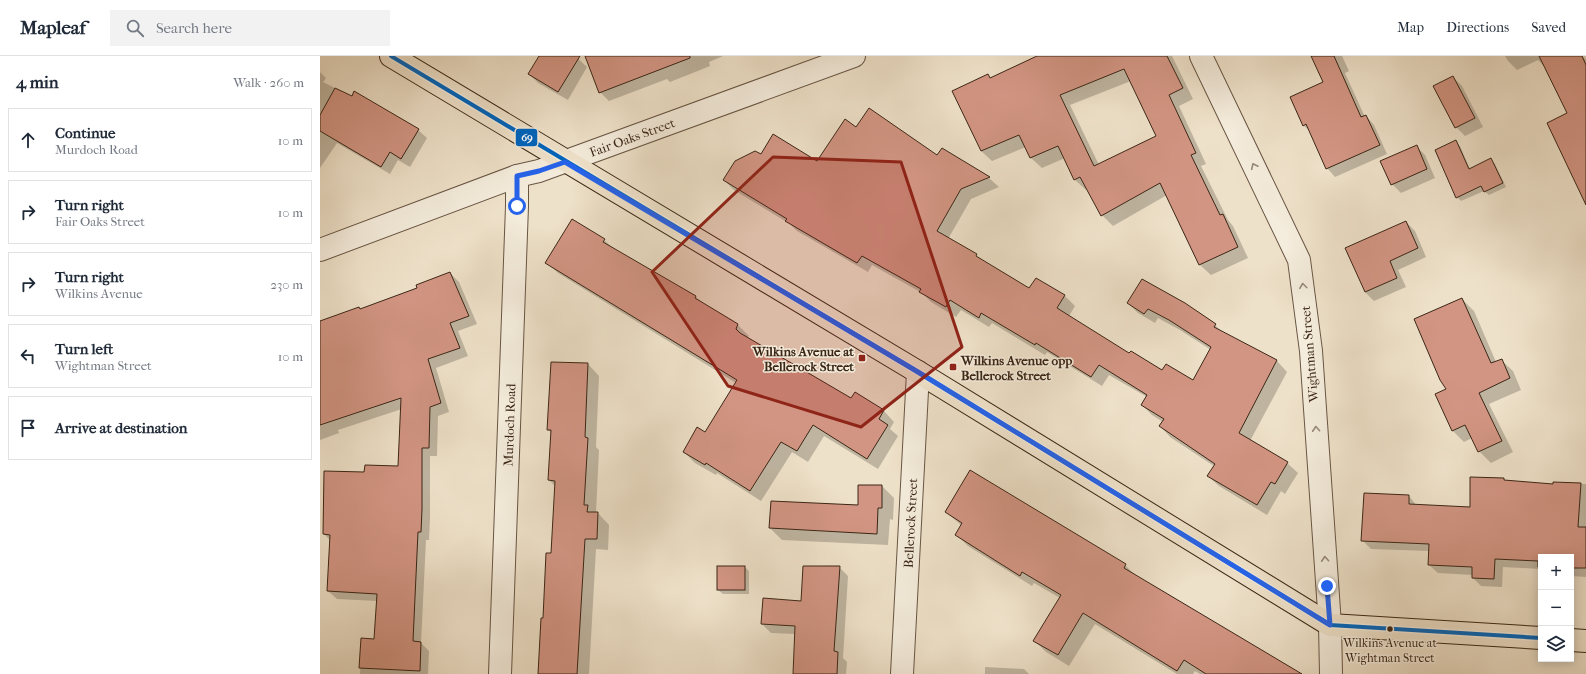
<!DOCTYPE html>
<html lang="en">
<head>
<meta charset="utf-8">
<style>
  body { margin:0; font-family:"IM FELL French Canon",serif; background:#f2f2f3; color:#1f2937 }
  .controls { position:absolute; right:12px; bottom:12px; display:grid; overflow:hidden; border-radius:0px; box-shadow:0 2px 10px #0003 }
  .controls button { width:36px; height:36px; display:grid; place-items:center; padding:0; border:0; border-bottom:1px solid #e0e1e3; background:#fff; color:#1f2937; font:20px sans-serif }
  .stop { position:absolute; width:12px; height:12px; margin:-9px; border:3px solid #2563eb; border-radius:50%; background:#fff }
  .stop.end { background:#2563eb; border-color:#fff; box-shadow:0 1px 4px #0008 }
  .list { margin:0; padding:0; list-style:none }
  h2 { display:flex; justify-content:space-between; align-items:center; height:52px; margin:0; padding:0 16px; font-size:17px }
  h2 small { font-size:13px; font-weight:400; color:#747a83 }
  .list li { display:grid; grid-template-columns:26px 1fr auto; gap:12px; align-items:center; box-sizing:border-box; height:64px; margin:0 8px 8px; padding:0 8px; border:1px solid #e0e1e3; border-radius:0px }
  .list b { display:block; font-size:15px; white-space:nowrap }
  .list p { margin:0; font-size:13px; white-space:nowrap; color:#747a83 }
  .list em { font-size:13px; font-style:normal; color:#747a83 }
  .icon { flex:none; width:22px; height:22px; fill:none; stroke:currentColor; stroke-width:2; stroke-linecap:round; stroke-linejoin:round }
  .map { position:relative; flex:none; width:1266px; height:618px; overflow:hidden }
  header { display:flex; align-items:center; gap:24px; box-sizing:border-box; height:56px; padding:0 20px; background:#fff; border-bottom:1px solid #e0e1e3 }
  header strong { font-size:19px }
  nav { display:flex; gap:22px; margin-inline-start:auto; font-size:14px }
  .search { width:280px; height:36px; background:#f2f2f3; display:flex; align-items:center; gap:10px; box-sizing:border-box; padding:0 14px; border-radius:0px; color:#747a83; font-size:15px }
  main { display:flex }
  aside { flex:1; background:#fff }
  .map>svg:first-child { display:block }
  .shadow { fill:#0003; fill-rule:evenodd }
  .building { fill:#d29583; stroke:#3b2616; fill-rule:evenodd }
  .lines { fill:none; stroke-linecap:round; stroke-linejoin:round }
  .minor-casing { stroke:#685543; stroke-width:24 }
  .major-casing { stroke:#3b2616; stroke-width:24 }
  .minor { stroke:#f4ecdc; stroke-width:22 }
  .major { stroke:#eee1c9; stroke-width:22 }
  .bus-1-casing { stroke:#f4ecdc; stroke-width:7 }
  .bus-1 { stroke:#0065bd; stroke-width:4 }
  .oneway { stroke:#988979 }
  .route { stroke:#2563eb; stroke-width:5 }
  .marked { fill:#8f2418; fill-opacity:0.2; stroke:#8f2418; stroke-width:3; stroke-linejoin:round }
  .poi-dot { fill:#8f2418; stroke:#f4ecdc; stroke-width:1.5 }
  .bus-dot { fill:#3b2616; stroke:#f4ecdc; stroke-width:1.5 }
  .labels { text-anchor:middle; stroke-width:3; stroke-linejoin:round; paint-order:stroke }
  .bus-label { font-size:12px; fill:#3b2616; stroke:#f4ecdc }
  .street-label { font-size:13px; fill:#3b2616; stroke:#f4ecdc }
  .poi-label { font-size:13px; font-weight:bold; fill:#3b2616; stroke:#f4ecdc; text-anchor:end }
  .line-badge { stroke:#f4ecdc; stroke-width:1.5 }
  .badge-label { font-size:11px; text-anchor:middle; font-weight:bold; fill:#fff }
</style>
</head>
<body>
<header>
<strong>Mapleaf</strong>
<div class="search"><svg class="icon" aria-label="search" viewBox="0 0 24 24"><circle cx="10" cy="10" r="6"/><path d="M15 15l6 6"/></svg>Search here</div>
<nav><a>Map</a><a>Directions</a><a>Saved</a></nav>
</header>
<main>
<aside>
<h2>4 min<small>Walk · 260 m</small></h2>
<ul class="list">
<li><svg class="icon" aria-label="ahead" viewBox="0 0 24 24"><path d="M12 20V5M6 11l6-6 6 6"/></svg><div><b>Continue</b><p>Murdoch Road</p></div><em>10 m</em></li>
<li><svg class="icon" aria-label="right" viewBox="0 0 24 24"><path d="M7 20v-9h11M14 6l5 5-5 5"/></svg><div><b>Turn right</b><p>Fair Oaks Street</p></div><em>10 m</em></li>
<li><svg class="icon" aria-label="right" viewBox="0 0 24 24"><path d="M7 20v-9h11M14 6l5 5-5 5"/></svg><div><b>Turn right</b><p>Wilkins Avenue</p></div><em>230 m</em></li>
<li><svg class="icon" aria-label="left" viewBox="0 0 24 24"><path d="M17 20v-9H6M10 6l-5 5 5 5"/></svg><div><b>Turn left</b><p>Wightman Street</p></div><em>10 m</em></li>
<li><svg class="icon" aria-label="arrive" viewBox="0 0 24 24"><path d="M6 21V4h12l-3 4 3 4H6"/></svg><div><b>Arrive at destination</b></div></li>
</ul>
</aside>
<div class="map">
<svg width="1266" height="618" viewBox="0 0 1266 618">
  <rect width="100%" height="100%" fill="#eee1c9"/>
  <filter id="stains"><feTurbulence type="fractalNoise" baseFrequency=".005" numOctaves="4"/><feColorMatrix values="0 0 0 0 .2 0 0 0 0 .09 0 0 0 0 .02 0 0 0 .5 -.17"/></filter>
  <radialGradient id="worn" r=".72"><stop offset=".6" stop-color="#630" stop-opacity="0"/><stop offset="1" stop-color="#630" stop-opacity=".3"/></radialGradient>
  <g class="shadow">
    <polygon points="220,0 255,0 267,11 248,44 218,27 209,18"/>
    <polygon points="266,0 403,0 389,6 390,10 350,26 347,23 289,45 280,36"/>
    <path d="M 720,0 L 852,0 L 873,43 L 859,50 L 886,108 L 881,110 L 908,164 L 913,170 L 928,202 L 891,219 L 880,209 L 847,139 L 793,170 L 782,159 L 768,133 L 766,134 L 755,124 L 745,102 L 722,112 L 711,102 L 706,91 L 672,105 L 661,95 L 667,19 L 671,23 ZM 811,25 L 838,81 L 779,109 L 750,49 Z"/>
    <polygon points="992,0 1022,0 1029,15 1025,17 1045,61 1046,60 1054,69 1067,98 1015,121 1007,112 992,77 983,69 1005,26"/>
    <polygon points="1185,0 1262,0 1266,4 1266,139 1248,58 1225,9 1224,10 1218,4 1197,14 1188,5"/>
    <polygon points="0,16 6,22 3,26 98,74 107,82 90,111 78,104 70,118 17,87 0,112"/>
    <polygon points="1133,21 1142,30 1163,71 1145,80 1136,71"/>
    <polygon points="536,72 617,101 622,93 669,122 679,131 651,143 628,183 710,233 716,223 745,240 755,250 749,260 810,298 842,316 873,326 891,294 860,274 838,262 835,267 818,257 808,247 895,269 902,276 957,305 967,316 930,385 967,407 978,417 965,438 961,435 947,459 899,430 888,420 894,410 850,381 840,370 843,366 832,359 822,349 827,341 789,319 782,330 727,296 725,299 672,267 669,271 641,254 636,261 611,246 602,237 552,209 548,216 477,175 470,168 414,134 404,124 441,100 497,106"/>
    <polygon points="1136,86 1140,90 1150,113 1171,103 1175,108 1186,131 1169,139 1164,135 1141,145 1137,141"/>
    <polygon points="1096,90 1105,99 1115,122 1081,137 1072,128"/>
    <polygon points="1086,166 1095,175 1106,201 1078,214 1086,231 1054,245 1045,236 1027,193"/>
    <polygon points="284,184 293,192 376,241 382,247 418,269 429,280 427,282 531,344 535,337 564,355 574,366 570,373 578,380 558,413 504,380 488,406 472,396 441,445 397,417 396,419 375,407 364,396 386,377 416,327 238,217 227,207"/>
    <polygon points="130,217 139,226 157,268 138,275 148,300 116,312 129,356 118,360 117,400 110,400 110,462 109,484 106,484 101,587 109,595 108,618 40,618 42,584 55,584 57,545 17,543 8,535 11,485 4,478 45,417 79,411 82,353 18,374 19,377 0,384 0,265 39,252 41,254 98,233"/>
    <polygon points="1142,243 1154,255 1176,306 1181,304 1193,315 1201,334 1169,348 1193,396 1171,407 1159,395 1152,382 1144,386 1132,374 1128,334"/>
    <polygon points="232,307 268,308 279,320 276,391 279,394 276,457 278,457 289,469 288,494 276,493 269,618 219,618 224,563 232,498 235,430 229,424 232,377 228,374"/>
    <polygon points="650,416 805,509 817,521 974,618 880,618 875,615 873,618 857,618 775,568 749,610 726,596 714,584 740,542 714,527 712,530 648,490 637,479 642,470 626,456"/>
    <polygon points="1183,423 1185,425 1234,429 1234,427 1266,428 1266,521 1251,520 1251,501 1221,501 1221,513 1183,511 1182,531 1161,530 1153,522 1153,519 1118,517 1109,509 1110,495 1051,493 1042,484 1089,440 1097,450 1150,452"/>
    <polygon points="562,430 574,442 573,464 570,463 568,489 462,484 450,472 452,446 539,450"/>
    <polygon points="425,511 429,515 429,538 403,538 398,534"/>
    <polygon points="519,511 528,520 523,602 527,606 526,618 474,618 475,578 451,577 442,568 482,546"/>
    <polygon points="665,611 704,613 709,618 665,618"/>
  </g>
  <g class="building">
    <polygon points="219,0 260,0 238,36 208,18"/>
    <polygon points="265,0 370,0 370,2 279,37"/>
    <path d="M 717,0 L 847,0 L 863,32 L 849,39 L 876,97 L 871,99 L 900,159 L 903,158 L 918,191 L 879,209 L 840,127 L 781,160 L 760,121 L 754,124 L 738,90 L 710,102 L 699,79 L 661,95 L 632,35 L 668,18 L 670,22 ZM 804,13 L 836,80 L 774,110 L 740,39 Z"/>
    <polygon points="991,0 1014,0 1041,61 1046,59 1060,89 1006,113 986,68 983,70 970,41 1003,26"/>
    <polygon points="1219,0 1262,0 1266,9 1266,149 1227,67 1247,57"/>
    <polygon points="1133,20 1155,62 1135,72 1113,30"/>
    <polygon points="15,32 32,40 34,35 99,73 81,103 70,96 61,111 0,75 0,59"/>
    <polygon points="549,52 617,99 622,92 670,121 641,133 617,175 657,198 656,200 709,232 716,222 745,239 737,252 809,297 811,295 842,314 846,308 873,324 891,291 849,264 828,253 824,258 807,247 822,223 865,247 896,268 894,271 957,304 919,377 968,406 955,428 951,426 937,449 887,420 895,408 839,370 844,363 821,349 827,339 779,309 771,321 716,287 715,289 661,257 659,262 630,244 626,251 599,236 601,233 542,200 537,207 465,165 467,163 403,124 415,105 435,95 441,98 453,78 497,105 525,63 536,71"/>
    <polygon points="1136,84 1149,113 1171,102 1183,127 1164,136 1161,130 1136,142 1115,94"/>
    <polygon points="1097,89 1107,113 1071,129 1060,105"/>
    <polygon points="252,163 285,183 283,186 376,240 375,242 418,268 416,273 420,277 531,342 535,336 564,354 559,363 568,369 547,403 493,369 477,395 461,386 430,435 386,407 385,409 363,396 377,371 385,376 417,324 225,207"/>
    <polygon points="1086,165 1098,192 1070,205 1077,222 1045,236 1025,192"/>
    <polygon points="130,216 149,260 130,267 140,292 108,303 121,347 110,351 109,392 102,392 102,453 101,476 98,476 93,585 101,586 100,615 39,612 41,582 54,583 57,538 7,535 10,479 3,478 4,415 44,416 45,409 78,410 81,342 0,369 0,265 39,251 40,253 97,232 96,229"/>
    <polygon points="1142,242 1171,307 1182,303 1190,322 1159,337 1182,385 1158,396 1145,369 1132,375 1115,338 1126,333 1120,324 1094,263"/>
    <polygon points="231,306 268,307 265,381 268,382 264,449 268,449 267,456 278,456 277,483 265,483 257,618 218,618 221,562 223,562 226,497 231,497 235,425 228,424 231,374 227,374"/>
    <polygon points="650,414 806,508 804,512 982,618 886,618 864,604 857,615 763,557 738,599 713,585 741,539 702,516 700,520 635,479 642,467 625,456"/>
    <polygon points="1150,421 1184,422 1184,424 1233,428 1233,426 1261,427 1258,471 1266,471 1266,512 1251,512 1251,501 1221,501 1221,511 1218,511 1218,505 1175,503 1174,523 1152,522 1152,511 1108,509 1109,488 1041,485 1044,437 1089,439 1089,448 1150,451"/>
    <polygon points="538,429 562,429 562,452 558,452 557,478 449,472 451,445 538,449"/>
    <rect x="397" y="510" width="28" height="24"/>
    <polygon points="483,510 520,510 514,595 518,596 517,618 473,618 475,570 441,568 443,542 481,545"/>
  </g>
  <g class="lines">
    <defs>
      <g id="minor">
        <polyline points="881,0 979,204 991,295 1010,569 1011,618"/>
        <polyline points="0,194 197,120 219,115 534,0"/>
        <polyline points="180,618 197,150 197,120"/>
        <polyline points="582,618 598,316"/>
      </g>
      <g id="major">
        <polyline points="71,0 598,316 1010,569 1221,582"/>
        <polyline points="1251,584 1266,585"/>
      </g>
    </defs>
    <use href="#minor" class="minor-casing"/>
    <use href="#major" class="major-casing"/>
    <use href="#minor" class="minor"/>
    <use href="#major" class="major"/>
    <defs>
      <polyline id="bus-1" points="71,0 598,316 1010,569 1221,582"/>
    </defs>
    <use href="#bus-1" class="bus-1-casing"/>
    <use href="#bus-1" class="bus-1"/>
  </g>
  <defs><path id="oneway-chevron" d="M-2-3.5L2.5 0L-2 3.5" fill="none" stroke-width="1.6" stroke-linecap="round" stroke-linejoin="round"/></defs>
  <g class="oneway">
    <use href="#oneway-chevron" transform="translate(934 110) rotate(-116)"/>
    <use href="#oneway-chevron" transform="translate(983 230) rotate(-97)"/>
    <use href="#oneway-chevron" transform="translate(996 373) rotate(-94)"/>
    <use href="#oneway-chevron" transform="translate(1005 503) rotate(-94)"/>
  </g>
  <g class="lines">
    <polyline class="route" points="197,150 197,120 219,115 245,106 598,316 1010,569 1007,530"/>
  </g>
  <path class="marked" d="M 453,101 L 581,106 L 642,291 L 541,371 L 408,330 L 332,216 Z"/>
  <g class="poi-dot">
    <rect x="538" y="298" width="8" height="8" rx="2"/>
    <rect x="629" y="307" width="8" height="8" rx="2"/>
  </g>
  <circle class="bus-dot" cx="1070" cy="573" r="3.5"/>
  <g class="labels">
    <g class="bus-label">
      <text x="1070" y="591">Wilkins Avenue at<tspan x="1070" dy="15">Wightman Street</tspan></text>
    </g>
    <g class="street-label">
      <text transform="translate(312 81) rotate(-20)" y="5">Fair Oaks Street</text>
      <text transform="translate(989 298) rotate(-95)" y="5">Wightman Street</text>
      <text transform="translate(189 369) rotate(-88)" y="5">Murdoch Road</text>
      <text transform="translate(590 467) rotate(-87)" y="5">Bellerock Street</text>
    </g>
    <g class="poi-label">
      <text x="534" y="300">Wilkins Avenue at<tspan x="534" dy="15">Bellerock Street</tspan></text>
      <text x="641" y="309" text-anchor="start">Wilkins Avenue opp<tspan x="641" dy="15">Bellerock Street</tspan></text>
    </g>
  </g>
  <rect class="line-badge" x="195" y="72" width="23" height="19" rx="4" fill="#0065bd"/>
  <g class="badge-label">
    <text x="207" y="85">69</text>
  </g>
  <rect width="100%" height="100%" filter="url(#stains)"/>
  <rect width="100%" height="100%" fill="url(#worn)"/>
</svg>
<div class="controls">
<button>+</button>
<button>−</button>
<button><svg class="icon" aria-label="layers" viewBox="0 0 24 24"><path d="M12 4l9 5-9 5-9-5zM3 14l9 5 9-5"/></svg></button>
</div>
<div class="stop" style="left:197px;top:150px"></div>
<div class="stop end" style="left:1007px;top:530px"></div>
</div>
</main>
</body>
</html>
